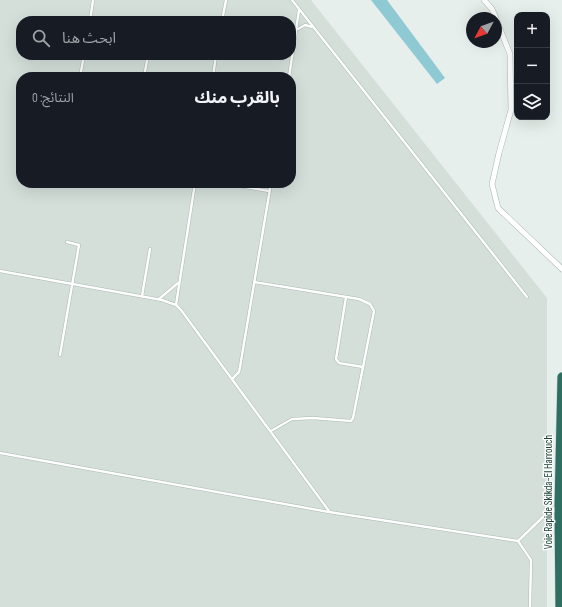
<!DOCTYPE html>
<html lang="ar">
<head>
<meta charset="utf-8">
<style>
  body { margin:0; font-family:"Sofia Sans Condensed","Noto Sans Arabic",sans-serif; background:#242831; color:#f1f3f6; direction:rtl }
  .controls { position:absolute; right:12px; top:12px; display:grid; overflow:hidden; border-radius:8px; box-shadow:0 4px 16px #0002 }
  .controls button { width:36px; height:36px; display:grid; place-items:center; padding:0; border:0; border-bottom:1px solid #363941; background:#171b24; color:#f1f3f6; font:20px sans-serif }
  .compass { position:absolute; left:466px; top:12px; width:36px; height:36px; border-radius:50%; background:#171b24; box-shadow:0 4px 16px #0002; rotate:229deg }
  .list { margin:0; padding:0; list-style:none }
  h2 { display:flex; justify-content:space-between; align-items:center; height:52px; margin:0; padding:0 16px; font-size:17px }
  h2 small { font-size:13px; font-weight:400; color:#9ea1a6 }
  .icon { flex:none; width:22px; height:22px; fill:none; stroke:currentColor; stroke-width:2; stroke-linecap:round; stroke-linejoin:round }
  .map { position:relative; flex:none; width:562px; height:607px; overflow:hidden; direction:ltr }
  .search { position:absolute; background:#171b24; box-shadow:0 4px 16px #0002; left:16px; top:16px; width:280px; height:44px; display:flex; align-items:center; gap:10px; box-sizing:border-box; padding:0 14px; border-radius:16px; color:#9ea1a6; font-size:15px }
  .panel { position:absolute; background:#171b24; box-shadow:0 4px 16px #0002; left:16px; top:72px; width:280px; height:116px; border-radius:16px; direction:rtl }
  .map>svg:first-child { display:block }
  .built { fill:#d4dfda; fill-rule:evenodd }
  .water { fill:#8ec9d4 }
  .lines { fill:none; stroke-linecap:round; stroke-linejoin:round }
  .lane-casing { stroke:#a8b8b2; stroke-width:3.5 }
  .street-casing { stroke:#a8b8b2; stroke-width:6 }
  .highway-casing { stroke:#c2cac8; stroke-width:10 }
  .lane { stroke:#fff; stroke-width:2.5 }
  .street { stroke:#fff; stroke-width:5 }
  .highway { stroke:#2f6f62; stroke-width:9 }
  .labels { text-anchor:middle; stroke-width:3; stroke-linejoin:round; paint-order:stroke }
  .street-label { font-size:11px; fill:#24423a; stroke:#f7fbf9 }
</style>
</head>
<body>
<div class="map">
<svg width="562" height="607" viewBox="0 0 562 607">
  <rect width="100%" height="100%" fill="#e6efeb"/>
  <path class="built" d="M 0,0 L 311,0 L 547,298 L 547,607 L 0,607 ZM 21,21 L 291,21 L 291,55 L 21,55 ZM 21,77 L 291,77 L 291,183 L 21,183 Z"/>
  <polygon class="water" points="371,0 387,0 445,78 437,84"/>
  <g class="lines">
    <defs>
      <g id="lane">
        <polyline points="292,0 527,297"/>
        <polyline points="90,21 93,0"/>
        <polyline points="222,21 226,0"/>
        <polyline points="298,29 305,25 312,27"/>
        <polyline points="80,77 84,55"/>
        <polyline points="144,77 148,55"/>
        <polyline points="213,77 216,55"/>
        <polyline points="289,77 299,10"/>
        <polyline points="221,183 269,191"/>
        <polyline points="0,271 162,300 176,305 181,310 329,511"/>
        <polyline points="254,282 359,299 370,304 374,311 353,418 351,421 313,418 292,419 271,431"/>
        <polyline points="142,296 150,249"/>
        <polyline points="346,297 336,359 339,363 363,367"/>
        <polyline points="159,299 178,283"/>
        <polyline points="176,305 195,183"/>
        <polyline points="60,355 79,245 67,242"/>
        <polyline points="232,379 239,372 240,367 271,183"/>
        <polyline points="0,453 329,512 518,541 546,514"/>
        <polyline points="518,541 531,560 530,607"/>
      </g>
      <g id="street">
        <polyline points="484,0 492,9 496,18"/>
        <polyline points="496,19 510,54 511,110 499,153 492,184 498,208 562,269"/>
        <polyline points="546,514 559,507"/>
      </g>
      <polyline id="highway" points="560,607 559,507 562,377"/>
    </defs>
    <use href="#lane" class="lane-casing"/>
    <use href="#street" class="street-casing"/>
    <use href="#highway" class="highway-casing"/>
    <use href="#lane" class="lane"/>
    <use href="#street" class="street"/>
    <use href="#highway" class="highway"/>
  </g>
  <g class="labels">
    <g class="street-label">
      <text transform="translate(548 492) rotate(-90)" y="4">Voie Rapide Skikda-El Harrouch</text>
    </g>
  </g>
</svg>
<div class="controls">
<button>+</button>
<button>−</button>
<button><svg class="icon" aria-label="layers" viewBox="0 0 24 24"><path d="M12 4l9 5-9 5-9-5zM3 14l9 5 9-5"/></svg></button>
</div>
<svg class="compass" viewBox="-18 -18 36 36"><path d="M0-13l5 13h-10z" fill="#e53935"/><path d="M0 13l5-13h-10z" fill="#9ea1a6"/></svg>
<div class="search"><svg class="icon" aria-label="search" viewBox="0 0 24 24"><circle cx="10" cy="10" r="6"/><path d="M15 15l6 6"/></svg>ابحث هنا</div>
<section class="panel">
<h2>بالقرب منك<small>النتائج: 0</small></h2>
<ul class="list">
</ul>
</section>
</div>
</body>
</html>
